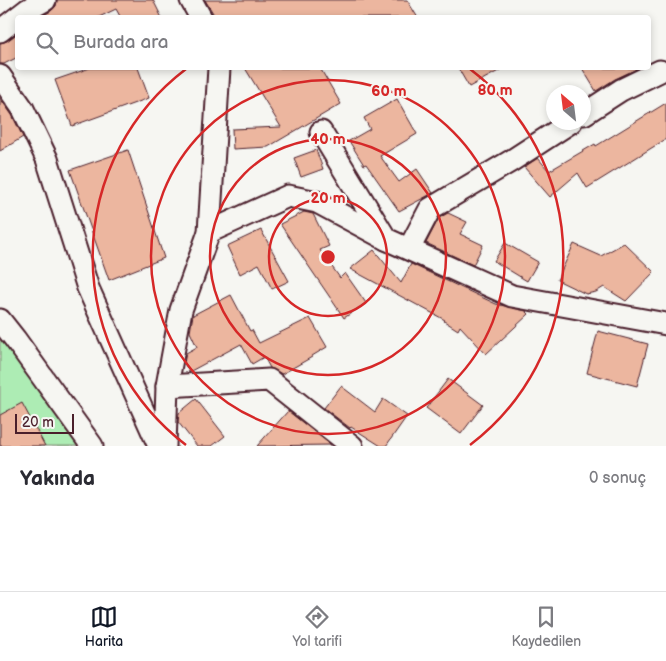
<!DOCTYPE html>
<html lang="tr">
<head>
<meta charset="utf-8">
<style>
  body { margin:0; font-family:"Balsamiq Sans",sans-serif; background:#f7f7f7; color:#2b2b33 }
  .compass { position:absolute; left:546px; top:85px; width:45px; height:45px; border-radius:50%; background:#fff; box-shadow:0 2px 8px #0003; rotate:332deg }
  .scale { position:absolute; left:15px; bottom:12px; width:59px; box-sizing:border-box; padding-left:5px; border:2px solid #4a1f2b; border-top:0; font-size:14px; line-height:18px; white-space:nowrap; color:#4a1f2b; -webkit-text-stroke:4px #f6f6f2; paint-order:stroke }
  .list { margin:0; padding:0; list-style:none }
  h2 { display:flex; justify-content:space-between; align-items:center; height:65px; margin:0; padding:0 20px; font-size:21px }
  h2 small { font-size:16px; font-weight:400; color:#7c7c81 }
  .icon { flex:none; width:28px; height:28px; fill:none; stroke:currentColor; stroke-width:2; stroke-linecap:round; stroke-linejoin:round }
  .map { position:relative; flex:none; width:666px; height:446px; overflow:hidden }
  .search { position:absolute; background:#fff; box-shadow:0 2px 8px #0003; left:15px; right:15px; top:15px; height:55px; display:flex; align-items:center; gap:12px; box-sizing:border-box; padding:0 18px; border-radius:5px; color:#7c7c81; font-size:19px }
  .sheet { height:145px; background:#fff }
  nav { display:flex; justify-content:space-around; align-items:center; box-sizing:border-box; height:70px; border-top:1px solid #e1e1e2; background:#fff; font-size:14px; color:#7c7c81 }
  nav a { display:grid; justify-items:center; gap:2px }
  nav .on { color:#111827 }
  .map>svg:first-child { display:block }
  .green { fill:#adecb4; stroke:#7c8670 }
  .building { fill:#ecb69f; stroke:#4a1f2b }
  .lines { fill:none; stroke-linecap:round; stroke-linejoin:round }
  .minor-casing { stroke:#4a1f2b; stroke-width:25 }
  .minor { stroke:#f6f6f2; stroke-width:21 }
  .ring { fill:none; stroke:#d62828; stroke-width:2.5 }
  .centre { fill:#d62828; stroke:#f6f6f2; stroke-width:2.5 }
  .ring-label { font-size:15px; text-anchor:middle; font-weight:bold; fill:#d62828; stroke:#f6f6f2; stroke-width:4.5; stroke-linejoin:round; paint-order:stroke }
</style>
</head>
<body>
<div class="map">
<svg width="666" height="446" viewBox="0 0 666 446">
  <rect width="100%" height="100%" fill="#f6f6f2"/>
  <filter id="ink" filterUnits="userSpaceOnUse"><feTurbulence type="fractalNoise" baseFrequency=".02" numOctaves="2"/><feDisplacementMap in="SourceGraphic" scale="10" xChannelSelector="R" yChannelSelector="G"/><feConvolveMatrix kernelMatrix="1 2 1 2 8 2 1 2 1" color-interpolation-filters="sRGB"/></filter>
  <g filter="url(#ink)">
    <polygon class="green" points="0,330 83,446 0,446"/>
    <g class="building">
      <polygon points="57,0 153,0 162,18 121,18 116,9 97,18 39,18 51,11 56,6"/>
      <polygon points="205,0 407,0 418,18 216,18"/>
      <polygon points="18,33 18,57 4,64 0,64 0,43 7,41"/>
      <polygon points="90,68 138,68 149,98 72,126 55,80"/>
      <polygon points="245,68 320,68 341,104 268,147 233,149 232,129 281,127"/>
      <polygon points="458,68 504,68 469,87"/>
      <polygon points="582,68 639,68 615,79 596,91"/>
      <polygon points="0,98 12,115 23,137 0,151"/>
      <polygon points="397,99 417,134 380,156 399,182 417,169 433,193 399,211 366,164 364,165 349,141 370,129 364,118"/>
      <polygon points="666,103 666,139 587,188 578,173 550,197 524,167 538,158 549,171 595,144 596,146"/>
      <polygon points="128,150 164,258 109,280 70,170"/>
      <polygon points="316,150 323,169 301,177 294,158"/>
      <polygon points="304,212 313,214 329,246 320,250 340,278 345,273 366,303 344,318 280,224"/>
      <polygon points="448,213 467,222 460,234 483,245 473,265 426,243 439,218"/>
      <polygon points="261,230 289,281 272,289 259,264 240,274 227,246"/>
      <polygon points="505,243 538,262 527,281 494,261"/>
      <polygon points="624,243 654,272 626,301 604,287 596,292 586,294 557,280 574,244 601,256"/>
      <polygon points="374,250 401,283 411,264 496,304 526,311 529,314 486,354 460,326 458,330 444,321 445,320 350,269"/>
      <polygon points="231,295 250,331 252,330 259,343 310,318 327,347 312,356 312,357 282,374 270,368 264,357 252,364 241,344 189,372 184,363 186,353 197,347 190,332 193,315"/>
      <polygon points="598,331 648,344 637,386 587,373"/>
      <polygon points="448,379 483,405 461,434 426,408"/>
      <polygon points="341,386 375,412 383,399 407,416 386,446 381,446 351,427 350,428 324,408"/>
      <polygon points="196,399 225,436 212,446 197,446 178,422 179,413"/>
      <polygon points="22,403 45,446 0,446 0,415"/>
      <polygon points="288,411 331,445 257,446"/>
    </g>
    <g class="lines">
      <defs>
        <g id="minor">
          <polyline points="191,0 201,18"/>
          <polyline points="0,31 27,10 45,0"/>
          <polyline points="0,76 23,109 47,159 88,288 159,446"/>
          <polyline points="584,114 621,90 660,71"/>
          <polyline points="321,132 386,239 512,296 666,324"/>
          <polyline points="209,232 288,196 317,202 386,239"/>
          <polyline points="409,249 430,209 511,161 571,122"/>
          <polyline points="0,320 15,339 92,446"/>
          <polyline points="167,386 269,380 352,446"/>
          <polyline points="165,446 167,386 181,310 209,232 219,68"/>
        </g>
      </defs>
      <use href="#minor" class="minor-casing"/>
      <use href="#minor" class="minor"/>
    </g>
  </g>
  <g class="ring">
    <circle cx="328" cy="257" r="59"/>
    <circle cx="328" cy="257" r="118"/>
    <circle cx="328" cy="257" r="177"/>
    <path d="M186 445A236 236 0 0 1 186 69M470 69A236 236 0 0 1 470 445"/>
  </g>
  <circle cx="328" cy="257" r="8" class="centre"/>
  <g class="ring-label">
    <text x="495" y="95">80 m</text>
    <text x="389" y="96">60 m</text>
    <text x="328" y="144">40 m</text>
    <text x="328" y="203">20 m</text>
  </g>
</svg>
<svg class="compass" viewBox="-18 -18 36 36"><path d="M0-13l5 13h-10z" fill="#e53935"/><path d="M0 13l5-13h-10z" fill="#7c7c81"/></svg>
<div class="scale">20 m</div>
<div class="search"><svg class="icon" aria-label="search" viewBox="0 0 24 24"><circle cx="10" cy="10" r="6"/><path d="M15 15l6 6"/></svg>Burada ara</div>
</div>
<section class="sheet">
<h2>Yakında<small>0 sonuç</small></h2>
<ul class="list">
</ul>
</section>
<nav>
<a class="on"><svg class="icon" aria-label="map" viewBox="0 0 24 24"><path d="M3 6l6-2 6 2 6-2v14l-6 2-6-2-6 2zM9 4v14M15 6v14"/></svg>Harita</a>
<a><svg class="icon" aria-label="directions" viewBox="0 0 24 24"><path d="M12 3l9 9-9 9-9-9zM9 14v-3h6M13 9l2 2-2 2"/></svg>Yol tarifi</a>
<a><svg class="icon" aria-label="saved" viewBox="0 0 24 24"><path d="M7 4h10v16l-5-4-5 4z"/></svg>Kaydedilen</a>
</nav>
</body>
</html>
